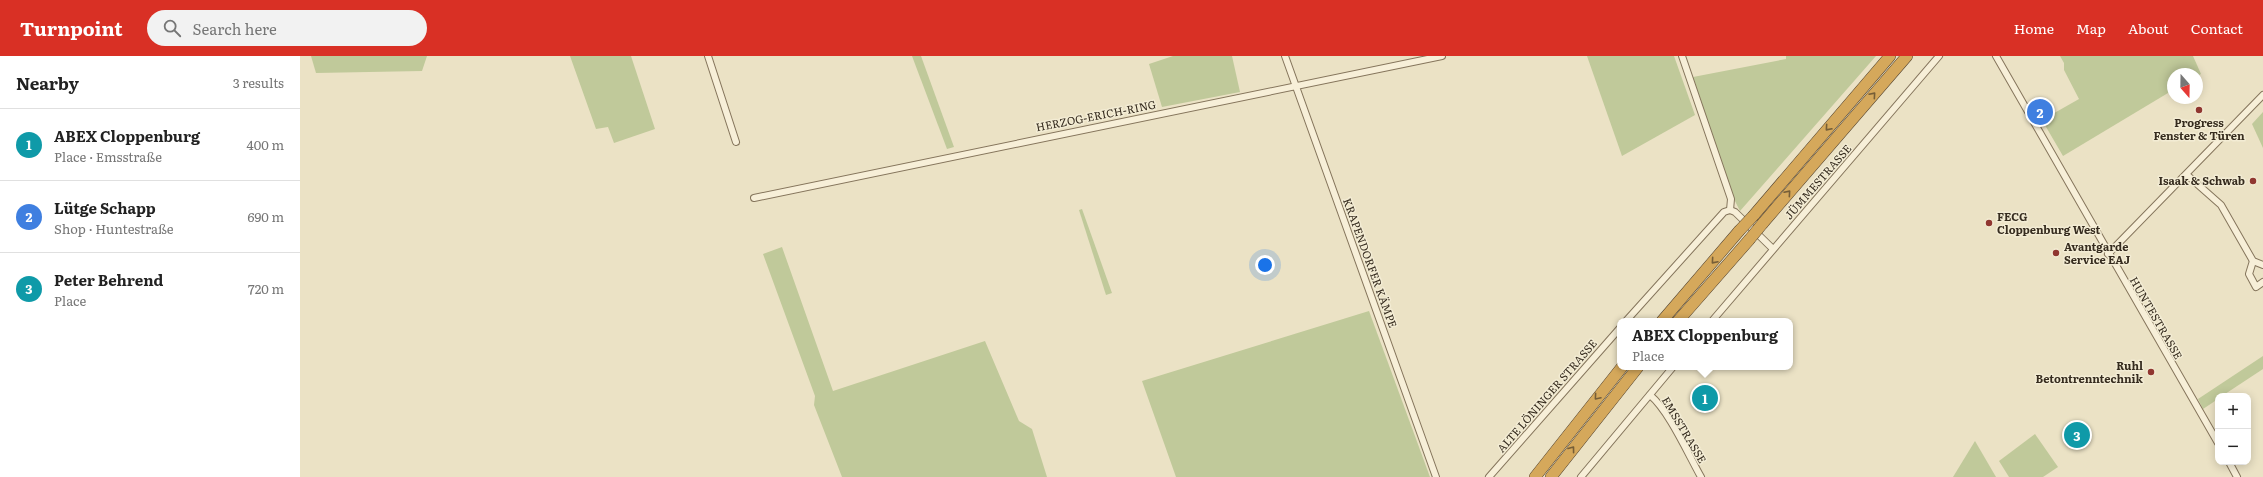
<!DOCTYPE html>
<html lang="en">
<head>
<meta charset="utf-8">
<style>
  body { margin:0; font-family:Literata,serif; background:#f2f2f2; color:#222 }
  .controls { position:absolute; right:12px; bottom:12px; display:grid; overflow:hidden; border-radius:8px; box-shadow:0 2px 10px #0003 }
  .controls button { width:36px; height:36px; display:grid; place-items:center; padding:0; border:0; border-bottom:1px solid #e0e0e0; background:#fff; color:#222; font:20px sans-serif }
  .compass { position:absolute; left:1867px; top:12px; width:36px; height:36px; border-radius:50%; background:#fff; box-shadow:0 2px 10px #0003; rotate:160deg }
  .you { position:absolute; left:965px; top:209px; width:14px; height:14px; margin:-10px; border:3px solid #fff; border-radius:50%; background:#1a73e8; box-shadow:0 0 0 6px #1a73e833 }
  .badge { display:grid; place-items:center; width:26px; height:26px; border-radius:50%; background:#d93025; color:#fff; font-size:13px; font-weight:700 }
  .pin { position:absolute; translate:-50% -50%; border:2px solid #fff; box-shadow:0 1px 4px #0006 }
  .popup { position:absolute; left:1317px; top:262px; width:176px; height:52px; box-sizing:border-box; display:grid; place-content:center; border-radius:8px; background:#fff; filter:drop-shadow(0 1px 3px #0005); font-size:13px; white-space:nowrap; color:#767676 }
  .popup b { font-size:15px; color:#222 }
  .popup::after { content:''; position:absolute; left:50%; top:100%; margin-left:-8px; border:8px solid transparent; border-top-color:#fff }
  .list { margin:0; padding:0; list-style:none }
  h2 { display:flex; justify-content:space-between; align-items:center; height:52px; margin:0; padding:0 16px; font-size:17px }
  h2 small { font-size:13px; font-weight:400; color:#767676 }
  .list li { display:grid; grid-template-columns:26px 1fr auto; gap:12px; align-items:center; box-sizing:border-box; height:72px; padding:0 16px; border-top:1px solid #e0e0e0 }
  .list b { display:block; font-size:15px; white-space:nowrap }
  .list p { margin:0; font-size:13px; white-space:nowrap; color:#767676 }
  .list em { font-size:13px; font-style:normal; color:#767676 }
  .icon { flex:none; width:22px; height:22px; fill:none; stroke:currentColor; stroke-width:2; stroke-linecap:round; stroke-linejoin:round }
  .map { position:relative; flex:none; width:1963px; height:421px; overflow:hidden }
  header { display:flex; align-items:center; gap:24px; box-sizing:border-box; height:56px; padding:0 20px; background:#d93025; color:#fff }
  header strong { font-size:19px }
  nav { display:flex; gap:22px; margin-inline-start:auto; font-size:14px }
  .search { width:280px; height:36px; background:#f2f2f2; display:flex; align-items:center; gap:10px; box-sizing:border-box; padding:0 14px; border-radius:22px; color:#767676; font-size:15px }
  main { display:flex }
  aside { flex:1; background:#fff }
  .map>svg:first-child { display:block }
  .green { fill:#c0c99a }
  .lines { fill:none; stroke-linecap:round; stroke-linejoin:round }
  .street-casing { stroke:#85755c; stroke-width:8 }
  .highway-casing { stroke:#534330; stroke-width:12 }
  .street { stroke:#f7efd8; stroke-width:6 }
  .highway { stroke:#d5a85b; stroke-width:11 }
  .highway-bridge-casing { stroke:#534330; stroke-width:12; stroke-linecap:butt }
  .highway-bridge { stroke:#d5a85b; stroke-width:11 }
  .oneway { stroke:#765e37 }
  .poi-dot { fill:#903630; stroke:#f3ecd4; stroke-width:1.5 }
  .labels { text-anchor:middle; stroke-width:3; stroke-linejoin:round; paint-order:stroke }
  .street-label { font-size:11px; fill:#362c1f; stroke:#f3ecd4 }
  .poi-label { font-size:11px; font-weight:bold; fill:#362c1f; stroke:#f3ecd4; text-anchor:end }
</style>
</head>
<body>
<header>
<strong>Turnpoint</strong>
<div class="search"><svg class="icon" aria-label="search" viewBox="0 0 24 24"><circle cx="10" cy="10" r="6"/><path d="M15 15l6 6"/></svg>Search here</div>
<nav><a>Home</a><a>Map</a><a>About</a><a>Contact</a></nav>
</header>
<main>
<aside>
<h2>Nearby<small>3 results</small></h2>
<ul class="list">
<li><span class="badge" style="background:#0f9aa8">1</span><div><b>ABEX Cloppenburg</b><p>Place · Emsstraße</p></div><em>400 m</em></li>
<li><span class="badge" style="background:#3f7fe0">2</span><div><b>Lütge Schapp</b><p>Shop · Huntestraße</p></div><em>690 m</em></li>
<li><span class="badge" style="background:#0f9aa8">3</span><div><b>Peter Behrend</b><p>Place</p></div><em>720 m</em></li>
</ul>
</aside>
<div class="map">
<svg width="1963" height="421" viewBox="0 0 1963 421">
  <rect width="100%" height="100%" fill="#ebe2c5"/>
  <g class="green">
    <polygon points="11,0 127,0 122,15 16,17"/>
    <polygon points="270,0 331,0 355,73 314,87 308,71 296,73"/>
    <polygon points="612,0 621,0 654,91 647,93"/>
    <polygon points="873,0 932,0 940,36 862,51 849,8"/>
    <polygon points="1287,0 1374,0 1395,59 1322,100"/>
    <polygon points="1486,0 1576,0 1440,155 1434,143 1393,21 1486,3"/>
    <polygon points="1760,0 1893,0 1901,18 1897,20 1897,18 1873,18 1873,34 1763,100 1742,64 1779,43 1764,14 1764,7"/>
    <polygon points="1963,56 1963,92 1952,68"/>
    <polygon points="782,153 812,237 806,239 779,154"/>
    <polygon points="482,191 533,335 685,285 719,365 732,373 747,421 542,421 514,349 515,340 463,198"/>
    <polygon points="1069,255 1130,421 876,421 842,325"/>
    <polygon points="1963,300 1963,313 1922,340 1918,340 1918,343 1903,353 1898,343"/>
    <polygon points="1735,378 1758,411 1743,421 1709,421 1699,405"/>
    <polygon points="1675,385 1696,421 1653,421"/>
  </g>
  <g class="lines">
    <defs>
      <g id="street">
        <polyline points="408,0 436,86"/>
        <polyline points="985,0 1136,421"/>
        <polyline points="1382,0 1431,143 1430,154"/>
        <polyline points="1696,0 1918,387"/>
        <polyline points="1887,119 1921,149 1953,205 1963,209"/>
        <polyline points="454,142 1142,0"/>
        <polyline points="1808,198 1963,39"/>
        <polyline points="1953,205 1949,218 1956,231 1963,226"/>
        <polyline points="1326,265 1424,156 1430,154 1435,156 1473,193"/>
        <polyline points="1412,265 1639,0"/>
        <path d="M 1350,339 C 1369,355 1388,398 1401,421"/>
        <polyline points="1929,406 1937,421"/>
        <polyline points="1189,421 1320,272"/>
        <polyline points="1281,421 1373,311"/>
      </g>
      <g id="highway">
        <polyline points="1454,159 1590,0"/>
        <polyline points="1463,167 1607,0"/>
        <polyline points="1362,265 1439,175"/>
        <polyline points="1378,265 1449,184"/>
        <polyline points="1235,421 1322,311"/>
        <polyline points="1251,421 1338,311"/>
      </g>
    </defs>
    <use href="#street" class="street-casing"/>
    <use href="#highway" class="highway-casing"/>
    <use href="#street" class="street"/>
    <use href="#highway" class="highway"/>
    <defs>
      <g id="highway-bridge">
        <polyline points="1439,175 1454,159"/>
        <polyline points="1449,184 1463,167"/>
      </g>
    </defs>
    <use href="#highway-bridge" class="highway-bridge-casing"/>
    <use href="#highway-bridge" class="highway-bridge"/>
  </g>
  <defs><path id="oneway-chevron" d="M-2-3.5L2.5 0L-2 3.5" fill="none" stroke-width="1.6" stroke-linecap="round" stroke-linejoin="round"/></defs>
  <g class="oneway">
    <use href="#oneway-chevron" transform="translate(1573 39) rotate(-49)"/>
    <use href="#oneway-chevron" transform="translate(1528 72) rotate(131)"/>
    <use href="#oneway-chevron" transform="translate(1488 137) rotate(-49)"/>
    <use href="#oneway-chevron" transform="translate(1414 205) rotate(131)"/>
    <use href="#oneway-chevron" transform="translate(1297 341) rotate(130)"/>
    <use href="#oneway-chevron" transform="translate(1272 393) rotate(-53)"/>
  </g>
  <g class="poi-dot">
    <circle cx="1899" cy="54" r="4"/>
    <circle cx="1953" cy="125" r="4"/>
    <circle cx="1689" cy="167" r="4"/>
    <circle cx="1756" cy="197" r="4"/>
    <circle cx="1851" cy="316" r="4"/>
  </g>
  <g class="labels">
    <g class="street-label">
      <text transform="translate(796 60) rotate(-11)" y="4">HERZOG-ERICH-RING</text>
      <text transform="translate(1518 126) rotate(-49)" y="4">JÜMMESTRASSE</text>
      <text transform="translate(1070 207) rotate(70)" y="4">KRAPENDORFER KÄMPE</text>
      <text transform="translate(1856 262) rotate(60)" y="4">HUNTESTRASSE</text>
      <text transform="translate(1247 340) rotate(-49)" y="4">ALTE LÖNINGER STRASSE</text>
      <text transform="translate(1384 374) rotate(59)" y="4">EMSSTRASSE</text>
    </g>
    <g class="poi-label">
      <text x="1899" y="71" text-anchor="middle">Progress<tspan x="1899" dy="13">Fenster &amp; Türen</tspan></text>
      <text x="1945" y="129">Isaak &amp; Schwab</text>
      <text x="1697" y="165" text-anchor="start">FECG<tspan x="1697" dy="13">Cloppenburg West</tspan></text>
      <text x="1764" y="195" text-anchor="start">Avantgarde<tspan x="1764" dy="13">Service EAJ</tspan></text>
      <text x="1843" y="314">Ruhl<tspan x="1843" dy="13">Betontrenntechnik</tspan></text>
    </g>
  </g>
</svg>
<div class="controls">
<button>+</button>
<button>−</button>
</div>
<svg class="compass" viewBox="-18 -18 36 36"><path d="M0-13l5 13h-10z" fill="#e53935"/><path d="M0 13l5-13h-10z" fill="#767676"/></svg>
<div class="you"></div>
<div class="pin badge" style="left:1405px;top:342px;background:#0f9aa8">1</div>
<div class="popup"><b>ABEX Cloppenburg</b>Place</div>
<div class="pin badge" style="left:1740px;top:56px;background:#3f7fe0">2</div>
<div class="pin badge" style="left:1777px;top:379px;background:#0f9aa8">3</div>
</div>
</main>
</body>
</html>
